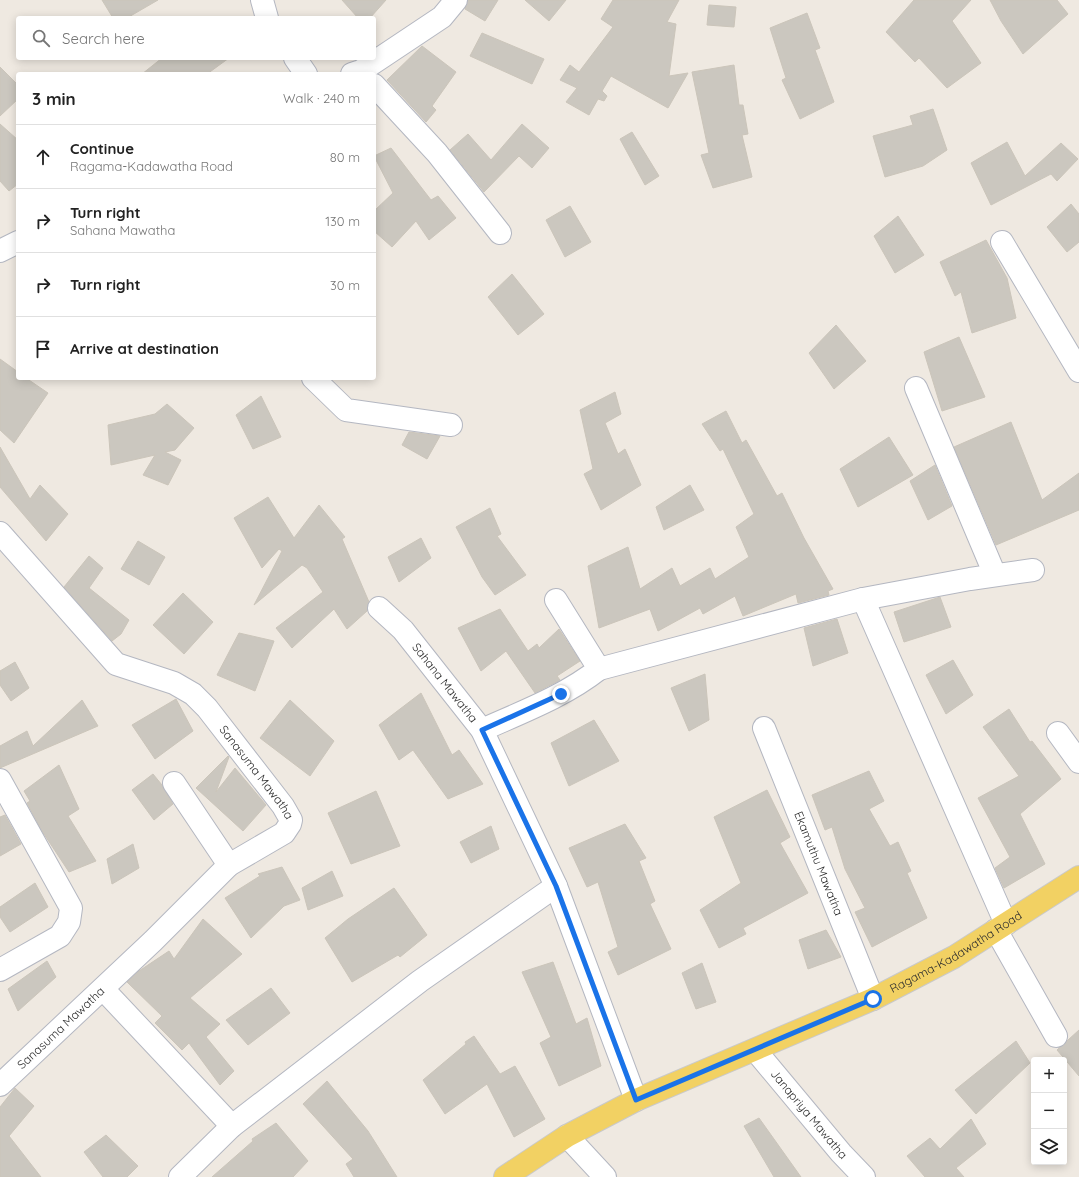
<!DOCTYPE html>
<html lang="en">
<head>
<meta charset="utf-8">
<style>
  body { margin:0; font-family:Quicksand,sans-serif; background:#f2f2f2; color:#222 }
  .controls { position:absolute; right:12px; bottom:12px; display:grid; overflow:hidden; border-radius:4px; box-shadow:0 2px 10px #0003 }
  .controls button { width:36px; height:36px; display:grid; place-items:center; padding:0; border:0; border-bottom:1px solid #e0e0e0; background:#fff; color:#222; font:20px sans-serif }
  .stop { position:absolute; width:12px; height:12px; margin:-9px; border:3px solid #1a73e8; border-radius:50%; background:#fff }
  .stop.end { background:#1a73e8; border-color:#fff; box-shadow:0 1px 4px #0008 }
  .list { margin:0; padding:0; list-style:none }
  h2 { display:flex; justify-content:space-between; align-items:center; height:52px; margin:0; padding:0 16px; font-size:17px }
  h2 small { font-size:13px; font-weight:400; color:#767676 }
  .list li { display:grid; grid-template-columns:26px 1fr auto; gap:12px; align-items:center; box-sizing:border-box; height:64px; padding:0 16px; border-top:1px solid #e0e0e0 }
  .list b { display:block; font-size:15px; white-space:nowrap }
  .list p { margin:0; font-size:13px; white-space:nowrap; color:#767676 }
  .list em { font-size:13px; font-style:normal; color:#767676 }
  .icon { flex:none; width:22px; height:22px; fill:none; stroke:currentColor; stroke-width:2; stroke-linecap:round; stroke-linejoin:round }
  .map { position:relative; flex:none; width:1079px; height:1177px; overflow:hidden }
  .search { position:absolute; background:#fff; box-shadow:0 2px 10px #0003; left:16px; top:16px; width:360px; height:44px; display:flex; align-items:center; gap:10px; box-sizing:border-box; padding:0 14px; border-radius:4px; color:#767676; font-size:15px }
  .panel { position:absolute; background:#fff; box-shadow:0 2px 10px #0003; left:16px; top:72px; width:360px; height:308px; border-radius:4px }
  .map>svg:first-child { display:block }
  .building { fill:#cbc7bf; stroke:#cbc5ba }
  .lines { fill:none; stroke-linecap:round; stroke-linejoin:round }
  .minor-casing { stroke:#b4b7c1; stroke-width:24 }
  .major-casing { stroke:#c9c9c9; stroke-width:24 }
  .minor { stroke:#fff; stroke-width:22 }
  .major { stroke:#f2d163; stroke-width:22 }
  .route { stroke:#1a73e8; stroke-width:5 }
  .labels { text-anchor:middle; stroke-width:4; stroke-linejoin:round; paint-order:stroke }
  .street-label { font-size:12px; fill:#2e2e2e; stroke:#fff }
</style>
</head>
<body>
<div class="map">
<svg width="1079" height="1177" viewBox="0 0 1079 1177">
  <rect width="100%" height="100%" fill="#efe9e1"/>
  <g class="building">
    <polygon points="102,0 158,0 127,18 113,18"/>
    <polygon points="342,0 386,0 370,18 358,18"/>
    <polygon points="468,0 498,0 485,21 465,9"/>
    <polygon points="525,0 566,0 549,21"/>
    <polygon points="613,0 679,0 667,22 676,24 669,76 688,73 668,108 611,76 602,91 607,96 604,101 598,99 589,115 566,102 577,88 560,80 570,65 579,72 613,27 601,19"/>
    <polygon points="914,0 971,0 952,21 981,63 947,88 919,58 915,62 886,32"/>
    <polygon points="990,0 1057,0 1068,14 1023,54 1001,21"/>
    <polygon points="709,5 736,7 734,27 707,25"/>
    <polygon points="807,13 820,48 815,50 834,102 800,119 782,80 786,78 770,28"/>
    <polygon points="482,33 544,59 532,84 470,56"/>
    <polygon points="422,46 456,72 432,106 436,110 426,122 387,80"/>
    <polygon points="162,58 229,58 207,74 142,74"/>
    <polygon points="734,65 739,105 743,105 748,134 742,135 752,177 713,188 701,155 709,153 692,72"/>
    <polygon points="0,67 18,85 18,99 0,116"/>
    <polygon points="933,109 947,150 923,166 885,177 873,136 913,125 910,116"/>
    <polygon points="0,124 18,140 18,184 9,191 0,181"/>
    <polygon points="522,124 549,148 532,168 519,156 484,192 450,150 468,134 491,160"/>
    <polygon points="632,132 659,176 645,185 620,139"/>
    <polygon points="1007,142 1025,176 1061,143 1078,159 1057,181 1051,174 991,205 971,163"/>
    <polygon points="391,148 431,200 438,196 456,218 429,240 416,221 392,247 374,231 374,211 393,193 374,156"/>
    <polygon points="1071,204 1079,214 1079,242 1067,252 1047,227"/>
    <polygon points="570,206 591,242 565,257 546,220"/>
    <polygon points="898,216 924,255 895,273 874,236"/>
    <polygon points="986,240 1007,278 1016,318 972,333 961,292 955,296 940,262"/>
    <polygon points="512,274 544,314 518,335 488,297"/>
    <polygon points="836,325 866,361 834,389 809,353"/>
    <polygon points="959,337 985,397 942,411 924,352"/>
    <polygon points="0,359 18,372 18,378 26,378 48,393 14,443 0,430"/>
    <polygon points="615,392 621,414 605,423 618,454 625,449 641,485 601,510 584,474 593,469 580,410"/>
    <polygon points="261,396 281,437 253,449 236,415"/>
    <polygon points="167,404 194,428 175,450 165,452 181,460 168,485 143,475 155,455 111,465 108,425 155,414"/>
    <polygon points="726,411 742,443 746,440 777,496 782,493 804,538 833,589 828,591 829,595 798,603 796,594 743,616 735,596 703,614 700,608 658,631 650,609 599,628 588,566 628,547 640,589 672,568 680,586 710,568 715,579 749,557 736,527 754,514 723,449 720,451 702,424"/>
    <polygon points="1011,422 1042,500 1079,473 1079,510 996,545 954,447"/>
    <polygon points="409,432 440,436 427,459 402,445"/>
    <polygon points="889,437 913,475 858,507 840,469"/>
    <polygon points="0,447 30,499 40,485 68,514 46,541 0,487"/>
    <polygon points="935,465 952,506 928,520 910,481"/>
    <polygon points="690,485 704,510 664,530 656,507"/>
    <polygon points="268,497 294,538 319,505 345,537 342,539 369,602 367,611 347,629 334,609 292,648 276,628 323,592 307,568 302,565 254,605 282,551 279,549 262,568 234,518"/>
    <polygon points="490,508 501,534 497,536 526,575 495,595 482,577 456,527"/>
    <polygon points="421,538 431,558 399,582 388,557"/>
    <polygon points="138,541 165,557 149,585 121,569"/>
    <polygon points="89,556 103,568 89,588 129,620 121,634 112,641 64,587"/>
    <polygon points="183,593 213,622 184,654 153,625"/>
    <polygon points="940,597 951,627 904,642 894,612"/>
    <polygon points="500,609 528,651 537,644 539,648 559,629 580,661 557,676 560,680 535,693 506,651 481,671 458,628"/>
    <polygon points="837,619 848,653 813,666 804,628"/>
    <polygon points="239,633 274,641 255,691 217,675"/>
    <polygon points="953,660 973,695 946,714 926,675"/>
    <polygon points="15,662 29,688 11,701 0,685 0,671"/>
    <polygon points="705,674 709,720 689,731 671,688"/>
    <polygon points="421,693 452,755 459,750 483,784 448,799 413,750 399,760 379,725"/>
    <polygon points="176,699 193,731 155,759 132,725"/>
    <polygon points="82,700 98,726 0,768 0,746 27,731 33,746"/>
    <polygon points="290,700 334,741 310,776 260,738"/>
    <polygon points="1009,709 1030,742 1032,741 1061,779 1020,814 1045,864 1004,888 995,868 1010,857 978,798 1019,776 983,727"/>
    <polygon points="594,720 619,761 569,786 551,743"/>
    <polygon points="228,756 229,757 216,792 235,768 266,805 243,831 196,788"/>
    <polygon points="59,765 79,809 68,816 96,861 69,872 42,831 27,803 30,801 24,791"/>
    <polygon points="869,771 884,801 869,809 890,846 898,842 911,871 907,873 927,918 872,947 855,912 865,908 845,869 832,827 825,830 812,795"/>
    <polygon points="153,774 162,785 173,804 154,820 132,790"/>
    <polygon points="767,790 790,837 780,843 808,893 743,928 746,934 719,948 700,910 741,883 714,817"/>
    <polygon points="376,791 400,846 351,864 328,813"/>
    <polygon points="5,815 21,844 0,856 0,817"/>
    <polygon points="625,824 646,858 639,861 655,901 650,904 671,949 618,975 608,952 618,947 598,882 587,887 569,848"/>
    <polygon points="491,826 499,849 471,863 460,842"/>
    <polygon points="133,844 139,868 112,884 107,859"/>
    <polygon points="282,867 300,900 284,906 251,938 225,898 260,876 258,874"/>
    <polygon points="332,871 343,896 308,910 302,888"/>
    <polygon points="35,883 48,907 10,932 0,917 0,907"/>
    <polygon points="394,888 427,935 400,957 398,955 352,982 325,938 348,919"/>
    <polygon points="203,919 242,954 190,998 220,1024 206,1037 234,1071 220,1085 189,1043 182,1050 155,1023 162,1016 127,982 139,971 169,951 174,959"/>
    <polygon points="826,930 841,957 808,969 799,940"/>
    <polygon points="47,961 56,977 18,1011 8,989"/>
    <polygon points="553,962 576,1024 587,1018 601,1066 559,1086 540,1043 551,1037 522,972"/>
    <polygon points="702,963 716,1002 696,1009 682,973"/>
    <polygon points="271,988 290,1013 248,1045 226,1020"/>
    <polygon points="1079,1030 1079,1076 1057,1050"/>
    <polygon points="474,1036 500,1074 515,1066 545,1119 514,1137 487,1084 445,1114 423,1080 466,1044 465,1042"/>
    <polygon points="1016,1041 1030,1063 976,1114 955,1090"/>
    <polygon points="327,1081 368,1131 397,1177 354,1177 346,1164 353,1159 303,1104"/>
    <polygon points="15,1088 34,1106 9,1136 41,1177 0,1177 0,1107"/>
    <polygon points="759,1118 801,1177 774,1177 744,1126"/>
    <polygon points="971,1119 986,1144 956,1168 964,1177 925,1177 907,1156 930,1138 940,1149"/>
    <polygon points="276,1123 308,1161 293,1177 212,1177 253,1141 252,1139"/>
    <polygon points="106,1135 138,1166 127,1177 103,1177 84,1152"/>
  </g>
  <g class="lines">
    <defs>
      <g id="minor">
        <polyline points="262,0 267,18"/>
        <polyline points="295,58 306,74"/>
        <polyline points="352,74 361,71 442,17 456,0"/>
        <polyline points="374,85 437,153 500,233"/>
        <polyline points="1002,242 1079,371"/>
        <polyline points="0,251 18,242"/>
        <polyline points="313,378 346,410 451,425"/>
        <polyline points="916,388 995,575"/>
        <path id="s1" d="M 0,533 L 116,664 L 174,683 L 193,694 L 207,708 L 283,806 L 291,820 L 290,824 L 284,833 L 229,865 L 153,941 L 0,1085"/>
        <polyline points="863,599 1006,924"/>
        <path id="s2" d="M 379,608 L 403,630 L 482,730 L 556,886 L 636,1100"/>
        <polyline points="599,669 863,599 970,579 1033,570"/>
        <path id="s3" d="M 764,728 L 873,999"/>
        <path d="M 482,730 C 522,712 565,696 599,669 L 556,600"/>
        <polyline points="1058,733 1079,762"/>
        <polyline points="0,780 71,908 69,922 60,936 0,970"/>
        <polyline points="174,783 229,865"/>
        <polyline points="996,930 1056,1036"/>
        <polyline points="103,989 232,1126"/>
        <path id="s4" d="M 755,1050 L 841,1153 L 864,1177"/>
        <polyline points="567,1136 605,1177"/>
        <polyline points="180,1177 232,1126 420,981 556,886"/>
      </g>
      <g id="major">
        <path id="s5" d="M 505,1177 L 567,1136 L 636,1100 L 873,999 L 954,957 L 1079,877"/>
      </g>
    </defs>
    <use href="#minor" class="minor-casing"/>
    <use href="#major" class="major-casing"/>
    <use href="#minor" class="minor"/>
    <use href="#major" class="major"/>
  </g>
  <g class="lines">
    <polyline class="route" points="561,694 482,730 556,886 636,1100 873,999"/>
  </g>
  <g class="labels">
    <g class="street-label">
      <text dy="4" stroke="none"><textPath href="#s2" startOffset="100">Sahana Mawatha</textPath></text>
      <text dy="4" stroke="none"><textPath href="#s1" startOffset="359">Sanasuma Mawatha</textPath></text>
      <text dy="4" stroke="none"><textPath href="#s3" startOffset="146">Ekamuthu Mawatha</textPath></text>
      <text dy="4" stroke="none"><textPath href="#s5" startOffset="505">Ragama-Kadawatha Road</textPath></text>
      <text transform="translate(61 1028) rotate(-43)" y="4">Sanasuma Mawatha</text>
      <text dy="4" stroke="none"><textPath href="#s4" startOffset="84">Janapriya Mawatha</textPath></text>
    </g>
  </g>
</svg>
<div class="controls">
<button>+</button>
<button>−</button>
<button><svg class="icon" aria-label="layers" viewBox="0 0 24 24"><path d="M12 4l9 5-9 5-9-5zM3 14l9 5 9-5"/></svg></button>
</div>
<div class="stop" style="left:873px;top:999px"></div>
<div class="stop end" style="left:561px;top:694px"></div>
<div class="search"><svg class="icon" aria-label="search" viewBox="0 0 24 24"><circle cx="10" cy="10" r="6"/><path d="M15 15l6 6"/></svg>Search here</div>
<section class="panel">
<h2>3 min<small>Walk · 240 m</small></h2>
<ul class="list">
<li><svg class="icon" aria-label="ahead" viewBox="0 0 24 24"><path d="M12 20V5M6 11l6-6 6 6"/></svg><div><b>Continue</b><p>Ragama-Kadawatha Road</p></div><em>80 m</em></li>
<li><svg class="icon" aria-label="right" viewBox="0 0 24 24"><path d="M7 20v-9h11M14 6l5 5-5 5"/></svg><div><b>Turn right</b><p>Sahana Mawatha</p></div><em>130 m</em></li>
<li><svg class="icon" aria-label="right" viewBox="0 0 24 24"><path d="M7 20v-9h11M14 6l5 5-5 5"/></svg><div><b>Turn right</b></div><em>30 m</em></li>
<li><svg class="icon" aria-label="arrive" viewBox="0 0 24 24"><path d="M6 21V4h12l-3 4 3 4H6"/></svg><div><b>Arrive at destination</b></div></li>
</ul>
</section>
</div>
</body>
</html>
